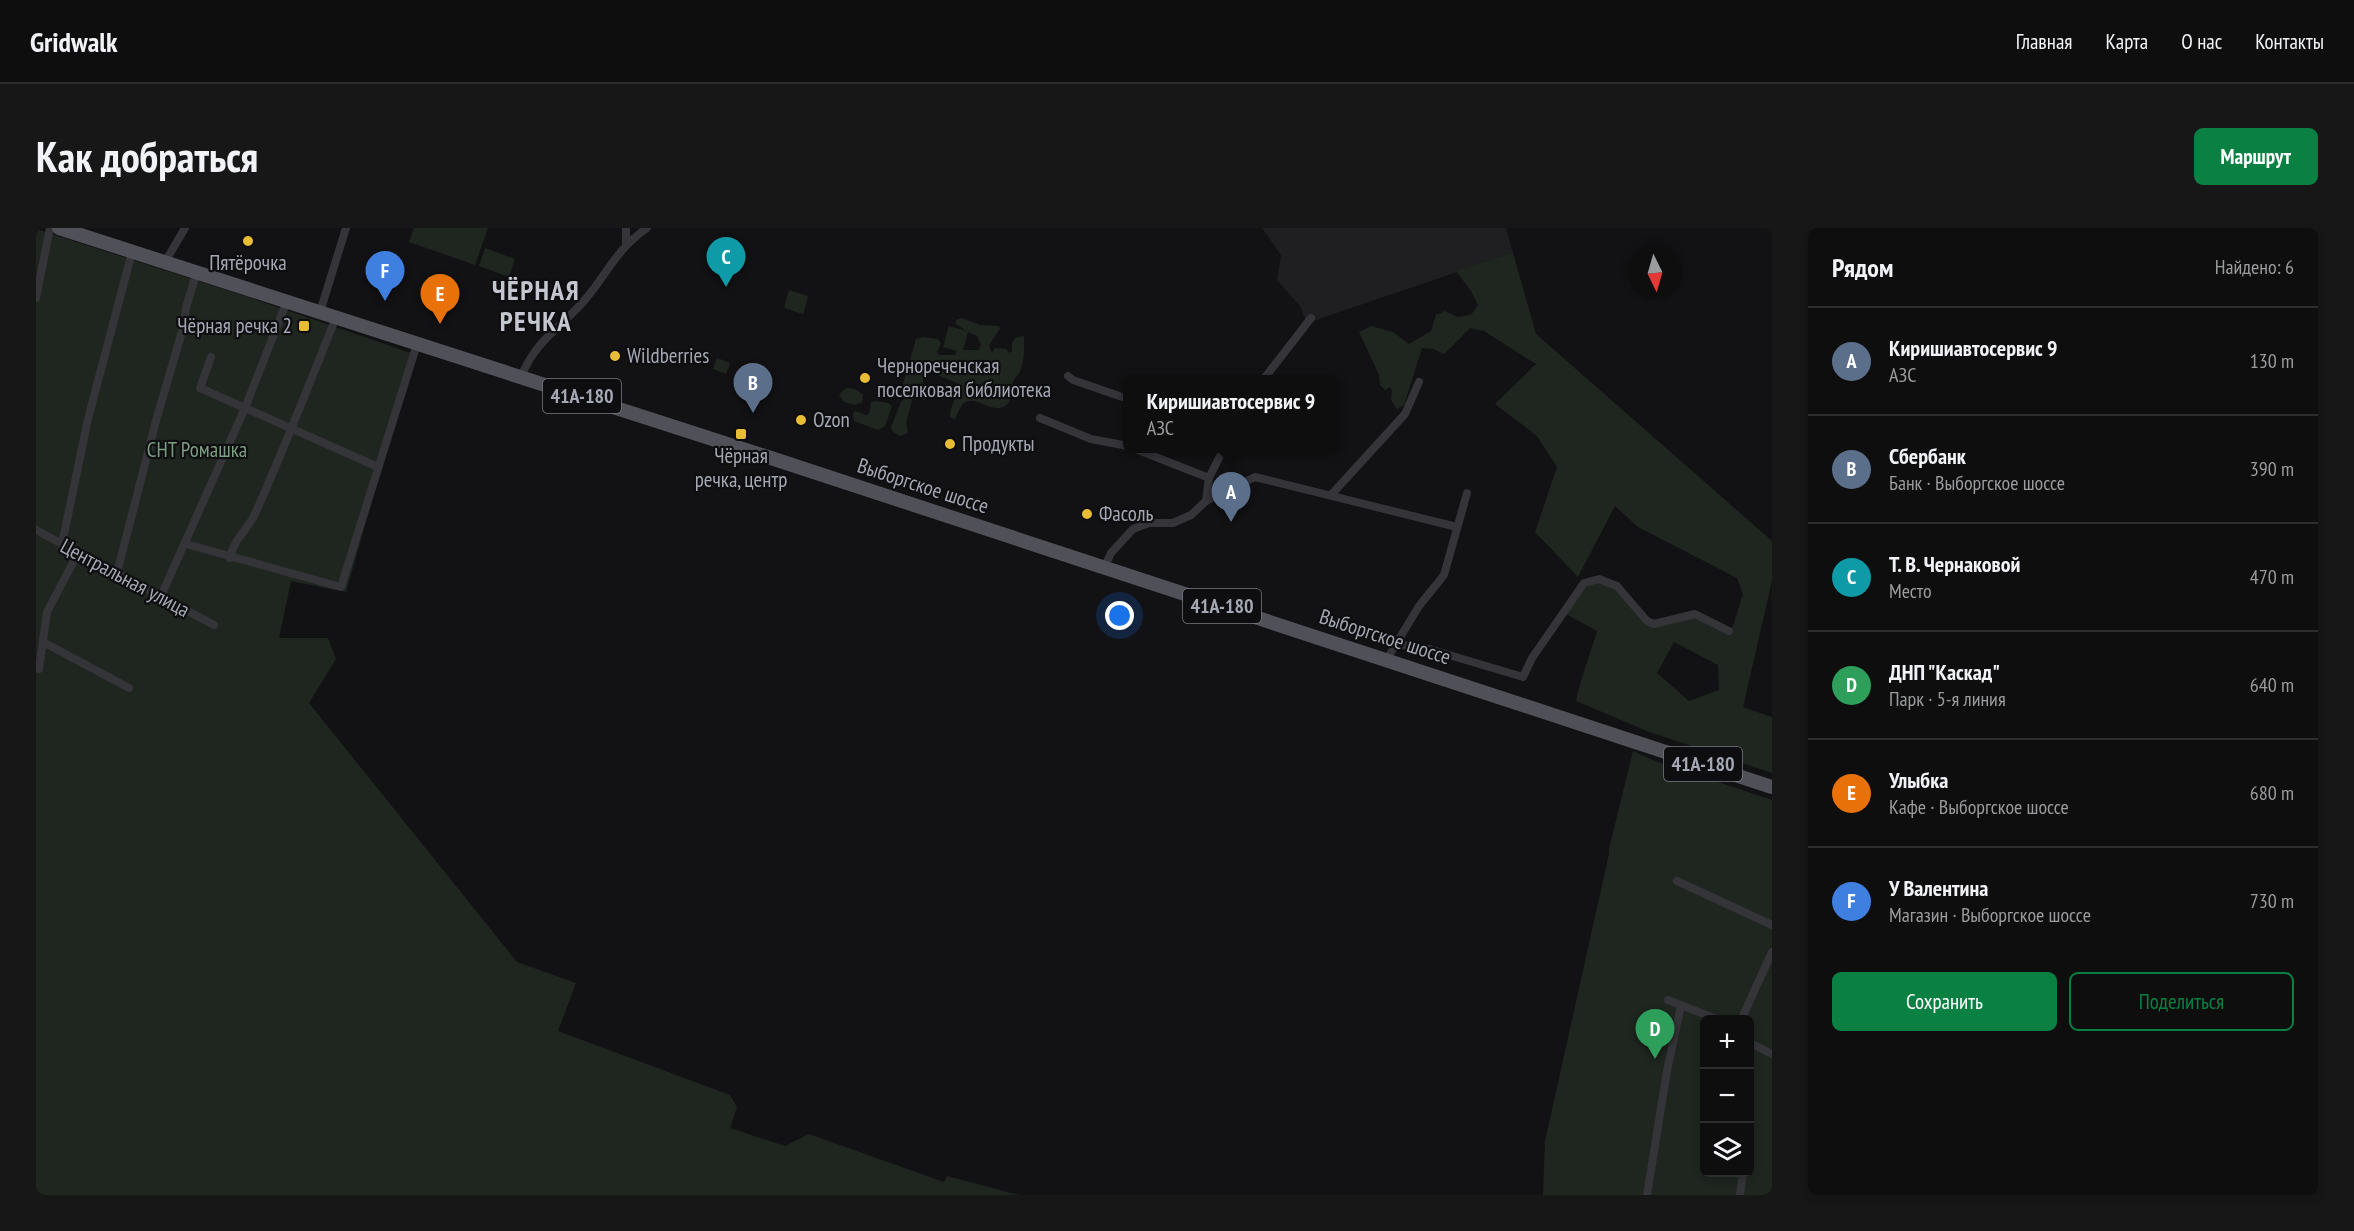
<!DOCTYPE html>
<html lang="ru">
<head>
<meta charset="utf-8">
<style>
  body { margin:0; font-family:"PT Sans Narrow",sans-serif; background:#171718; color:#f1f3f6 }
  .controls { position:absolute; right:18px; bottom:18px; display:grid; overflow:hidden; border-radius:9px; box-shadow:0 3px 9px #0003 }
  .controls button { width:54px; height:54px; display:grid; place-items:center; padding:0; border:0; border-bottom:2px solid #2e2e2f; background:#0e0e0f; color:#f1f3f6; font:30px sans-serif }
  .compass { position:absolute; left:1592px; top:18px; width:54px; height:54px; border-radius:50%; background:#0e0e0f; box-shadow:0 3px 9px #0003; rotate:175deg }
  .you { position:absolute; left:1084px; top:388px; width:21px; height:21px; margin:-15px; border:4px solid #fff; border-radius:50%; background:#1a73e8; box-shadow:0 0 0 9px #1a73e833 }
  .badge { display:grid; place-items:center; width:39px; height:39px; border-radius:50%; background:#0b8043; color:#fff; font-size:20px; font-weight:700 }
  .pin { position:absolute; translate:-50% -50px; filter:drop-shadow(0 2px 3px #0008) }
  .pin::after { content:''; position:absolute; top:32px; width:21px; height:18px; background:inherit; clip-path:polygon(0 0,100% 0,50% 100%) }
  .popup { position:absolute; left:1087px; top:147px; width:216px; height:78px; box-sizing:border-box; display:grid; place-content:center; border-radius:9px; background:#0e0e0f; filter:drop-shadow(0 2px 4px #0005); font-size:20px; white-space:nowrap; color:#9b9c9e }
  .popup b { font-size:22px; color:#f1f3f6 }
  .popup::after { content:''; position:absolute; left:50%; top:100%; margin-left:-12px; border:12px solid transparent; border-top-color:#0e0e0f }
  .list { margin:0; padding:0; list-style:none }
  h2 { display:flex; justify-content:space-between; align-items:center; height:78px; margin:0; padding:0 24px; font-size:26px }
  h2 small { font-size:20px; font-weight:400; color:#9b9c9e }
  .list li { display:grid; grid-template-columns:39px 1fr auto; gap:18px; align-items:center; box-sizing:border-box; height:108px; padding:0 24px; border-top:2px solid #2e2e2f }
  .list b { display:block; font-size:22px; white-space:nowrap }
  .list p { margin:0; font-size:20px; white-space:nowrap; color:#9b9c9e }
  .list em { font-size:20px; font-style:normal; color:#9b9c9e }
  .actions { display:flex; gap:12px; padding:18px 24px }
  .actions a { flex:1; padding:14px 0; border:2px solid #0b8043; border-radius:9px; text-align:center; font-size:21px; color:#0b8043 }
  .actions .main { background:#0b8043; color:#fff }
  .icon { flex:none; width:33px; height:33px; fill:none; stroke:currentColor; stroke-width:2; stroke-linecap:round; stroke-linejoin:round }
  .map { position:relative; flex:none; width:1736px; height:967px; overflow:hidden; border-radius:9px }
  header { display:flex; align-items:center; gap:36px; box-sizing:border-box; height:84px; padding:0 30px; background:#0e0e0f; border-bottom:2px solid #2e2e2f }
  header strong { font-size:28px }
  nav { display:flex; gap:33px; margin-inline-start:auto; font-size:21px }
  .intro { display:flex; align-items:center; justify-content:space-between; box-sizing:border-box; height:144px; padding:0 36px }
  h1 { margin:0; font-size:42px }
  .button { padding:15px 27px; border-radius:9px; background:#0b8043; color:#fff; font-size:21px; font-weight:700 }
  main { display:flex; gap:36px; padding:0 36px }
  aside { flex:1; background:#0e0e0f; border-radius:9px; box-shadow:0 3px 9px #0003 }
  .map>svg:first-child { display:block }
  .built { fill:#1f1e21 }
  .green { fill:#1f2620; fill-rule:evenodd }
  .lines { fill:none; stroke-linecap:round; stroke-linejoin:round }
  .street { stroke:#343439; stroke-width:8 }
  .primary { stroke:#505158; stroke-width:14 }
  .poi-dot { fill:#e9bc35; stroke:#0e0d0f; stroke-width:2 }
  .labels { text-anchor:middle; stroke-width:4.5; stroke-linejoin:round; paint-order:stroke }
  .shield { fill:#0e0d0f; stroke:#777a82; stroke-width:1.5 }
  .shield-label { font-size:20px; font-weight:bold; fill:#a4a8b4 }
  .poi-label { font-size:21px; fill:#a4a8b4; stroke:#0e0d0f; text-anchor:start }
  .park-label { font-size:21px; fill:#7c9e81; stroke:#0e0d0f }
  .street-label { font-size:21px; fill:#a4a8b4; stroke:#0e0d0f }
  .district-label { font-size:27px; font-weight:bold; letter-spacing:1.5px; fill:#c5c7d0; stroke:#0e0d0f }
</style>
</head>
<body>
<header>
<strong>Gridwalk</strong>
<nav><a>Главная</a><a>Карта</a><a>О нас</a><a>Контакты</a></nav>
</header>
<div class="intro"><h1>Как добраться</h1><a class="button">Маршрут</a></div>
<main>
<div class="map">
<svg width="1736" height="967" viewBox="0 0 1736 967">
  <rect width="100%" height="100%" fill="#121214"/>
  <polygon class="built" points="1226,0 1470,0 1477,25 1271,95 1264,78 1241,52 1245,27"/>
  <g class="green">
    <polygon points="378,0 452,0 439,37 373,14"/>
    <polygon points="0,1 212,69 378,126 310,364 255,353 243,410 292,410 300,431 273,475 481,734 540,755 522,803 694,867 701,879 694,900 749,918 773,906 908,954 911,948 983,967 0,967"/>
    <polygon points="449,20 479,31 473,49 443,38"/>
    <path d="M 1477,25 L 1500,106 L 1736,313 L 1736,353 L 1707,479 L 1736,489 L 1736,545 L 1611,503 L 1540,473 C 1545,449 1554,427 1561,403 L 1528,385 L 1548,355 L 1563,351 L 1581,358 L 1611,393 L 1659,386 L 1692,402 L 1697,398 L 1707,366 L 1701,350 L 1602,299 L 1579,278 L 1542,349 L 1499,304 L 1521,239 L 1501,208 L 1459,176 L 1500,136 L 1448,103 L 1434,100 L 1408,126 L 1398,121 L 1386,120 L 1368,177 L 1361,181 L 1355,172 L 1356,162 L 1354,159 L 1349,162 L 1344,157 L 1343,147 L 1323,104 L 1335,98 L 1357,104 L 1373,116 L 1395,103 L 1400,87 L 1409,83 L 1422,89 L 1435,87 L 1442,77 L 1435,63 L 1420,43 ZM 1638,414 L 1682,437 L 1683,462 L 1653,473 L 1621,445 Z"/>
    <polygon points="753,62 772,68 767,86 748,80"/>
    <path d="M 926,90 L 944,97 L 963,98 L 964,101 L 953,117 L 956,125 L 959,120 L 970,121 L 973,125 L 976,123 L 976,115 L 979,110 L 988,108 C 988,119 989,135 983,145 C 980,150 977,151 976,157 C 974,164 978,173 969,178 C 952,189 931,153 920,190 L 917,191 L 914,188 C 914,178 921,169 924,159 L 919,154 L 893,144 L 888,147 L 886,159 L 881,163 L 870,163 L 867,156 L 880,111 L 887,109 L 902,111 L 905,115 L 901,124 L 903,127 L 919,127 L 921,123 L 907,119 L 913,98 L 931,103 L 920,96 L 920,92 ZM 932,104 L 941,108 L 945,116 L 943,122 L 927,122 Z"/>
    <polygon points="681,130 694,135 690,146 677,141"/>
    <polygon points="810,160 819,161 827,166 826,174 819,177 808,174 803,167"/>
    <polygon points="871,168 877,169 870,194 872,205 864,208 856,203 855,199 865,174"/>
    <polygon points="839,173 852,175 856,178 849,198 842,202 818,193 817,186 819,183 830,187 833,186 835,174"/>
    <path d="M 1597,523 L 1619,533 L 1736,572 L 1736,967 L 1507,967 L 1509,913 L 1573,626 L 1573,621 ZM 1668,792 L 1714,792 L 1714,944 L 1668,944 Z"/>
  </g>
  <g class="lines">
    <g class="street">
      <polyline points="590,16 590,0"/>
      <polyline points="129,34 149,0"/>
      <polyline points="0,70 14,0"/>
      <polyline points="284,84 310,0"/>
      <polyline points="175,129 164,160 342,239"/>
      <polyline points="1032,148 1037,152 1092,171"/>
      <path d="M 485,149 C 500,112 523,101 547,74 C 571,47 579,22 611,0"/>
      <polyline points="1227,152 1275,90"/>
      <polyline points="1004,190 1055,211 1092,218"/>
      <polyline points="1097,220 1173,250"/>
      <polyline points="1295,267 1369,186 1383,154"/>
      <polyline points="1170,273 1219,249 1421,299"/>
      <polyline points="0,302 178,397"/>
      <polyline points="26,316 52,191 96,24"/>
      <polyline points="150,316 305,359 381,116"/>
      <path d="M 194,330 C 198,310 211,303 219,286 C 248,221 274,155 300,89"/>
      <polyline points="1068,340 1075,325 1097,301 1113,295 1137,295 1155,287 1170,273 1173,250 1188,220"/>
      <polyline points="81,345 121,189 148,97 150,79 161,44"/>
      <polyline points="125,368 209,180 251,73"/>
      <polyline points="7,414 93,460"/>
      <polyline points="1360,416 1393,421 1487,449 1496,430 1548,355 1563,351 1581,358 1611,393 1618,396 1659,386 1693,403"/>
      <polyline points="1351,431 1383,378 1408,347 1431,265"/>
      <polyline points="3,441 11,384 42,325"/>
      <polyline points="1641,653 1736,697"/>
      <polyline points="1632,772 1683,792"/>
      <polyline points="1705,792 1736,724"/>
      <polyline points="1714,815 1736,826"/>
      <polyline points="1611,967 1631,843 1645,777"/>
      <polyline points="1704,967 1707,944"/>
    </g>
    <polyline class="primary" points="23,0 735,230 1736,559"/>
  </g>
  <g class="poi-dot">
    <circle cx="212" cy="13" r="6"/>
    <rect x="262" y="92" width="12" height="12" rx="3"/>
    <circle cx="579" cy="128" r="6"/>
    <circle cx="829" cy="150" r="6"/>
    <circle cx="765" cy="192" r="6"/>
    <rect x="699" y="200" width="12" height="12" rx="3"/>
    <circle cx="914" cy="216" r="6"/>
    <circle cx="1051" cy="286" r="6"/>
  </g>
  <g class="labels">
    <g class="shield">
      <rect x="507" y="151" width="78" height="34" rx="4.5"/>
      <rect x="1147" y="361" width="78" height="34" rx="4.5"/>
      <rect x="1628" y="519" width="78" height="34" rx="4.5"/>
    </g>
    <g class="shield-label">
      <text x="546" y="175">41А-180</text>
      <text x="1186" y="385">41А-180</text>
      <text x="1667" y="543">41А-180</text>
    </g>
    <g class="poi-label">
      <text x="212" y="42" text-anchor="middle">Пятёрочка</text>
      <text x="256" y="105" text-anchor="end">Чёрная речка 2</text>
      <text x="591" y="135">Wildberries</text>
      <text x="841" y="145">Чернореченская<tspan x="841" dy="24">поселковая библиотека</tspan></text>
      <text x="777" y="199">Ozon</text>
      <text x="926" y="223">Продукты</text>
      <text x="705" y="235" text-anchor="middle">Чёрная<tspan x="705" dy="24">речка, центр</tspan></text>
      <text x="1063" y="293">Фасоль</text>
    </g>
    <g class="park-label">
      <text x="161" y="229">СНТ Ромашка</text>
    </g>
    <g class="street-label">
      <text transform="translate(887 258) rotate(18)" y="7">Выборгское шоссе</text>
      <text transform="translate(89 350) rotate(28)" y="7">Центральная улица</text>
      <text transform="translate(1349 409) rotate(18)" y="7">Выборгское шоссе</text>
    </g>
    <g class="district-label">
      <text x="500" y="72">ЧЁРНАЯ<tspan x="500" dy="31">РЕЧКА</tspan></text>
    </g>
  </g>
</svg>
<div class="controls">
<button>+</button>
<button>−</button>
<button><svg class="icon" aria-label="layers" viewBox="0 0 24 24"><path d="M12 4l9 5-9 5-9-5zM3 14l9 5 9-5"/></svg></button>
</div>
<svg class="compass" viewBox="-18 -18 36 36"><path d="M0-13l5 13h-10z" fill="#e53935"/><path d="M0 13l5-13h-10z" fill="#9b9c9e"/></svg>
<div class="you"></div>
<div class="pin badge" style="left:1195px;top:294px;background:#5c6f8a">A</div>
<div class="popup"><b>Киришиавтосервис 9</b>АЗС</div>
<div class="pin badge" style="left:717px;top:185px;background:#5c6f8a">B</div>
<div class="pin badge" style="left:690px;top:59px;background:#0f9aa8">C</div>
<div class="pin badge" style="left:1619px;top:831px;background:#2e9e5b">D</div>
<div class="pin badge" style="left:404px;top:96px;background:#e8710a">E</div>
<div class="pin badge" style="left:349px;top:73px;background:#3f7fe0">F</div>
</div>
<aside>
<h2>Рядом<small>Найдено: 6</small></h2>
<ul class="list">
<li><span class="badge" style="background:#5c6f8a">A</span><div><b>Киришиавтосервис 9</b><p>АЗС</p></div><em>130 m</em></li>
<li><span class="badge" style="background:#5c6f8a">B</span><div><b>Сбербанк</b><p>Банк · Выборгское шоссе</p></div><em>390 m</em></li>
<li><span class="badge" style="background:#0f9aa8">C</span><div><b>Т. В. Чернаковой</b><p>Место</p></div><em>470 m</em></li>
<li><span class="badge" style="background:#2e9e5b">D</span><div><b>ДНП &quot;Каскад&quot;</b><p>Парк · 5-я линия</p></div><em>640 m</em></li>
<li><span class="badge" style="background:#e8710a">E</span><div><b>Улыбка</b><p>Кафе · Выборгское шоссе</p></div><em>680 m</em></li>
<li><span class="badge" style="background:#3f7fe0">F</span><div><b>У Валентина</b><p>Магазин · Выборгское шоссе</p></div><em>730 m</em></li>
</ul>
<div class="actions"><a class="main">Сохранить</a><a>Поделиться</a></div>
</aside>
</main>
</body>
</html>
